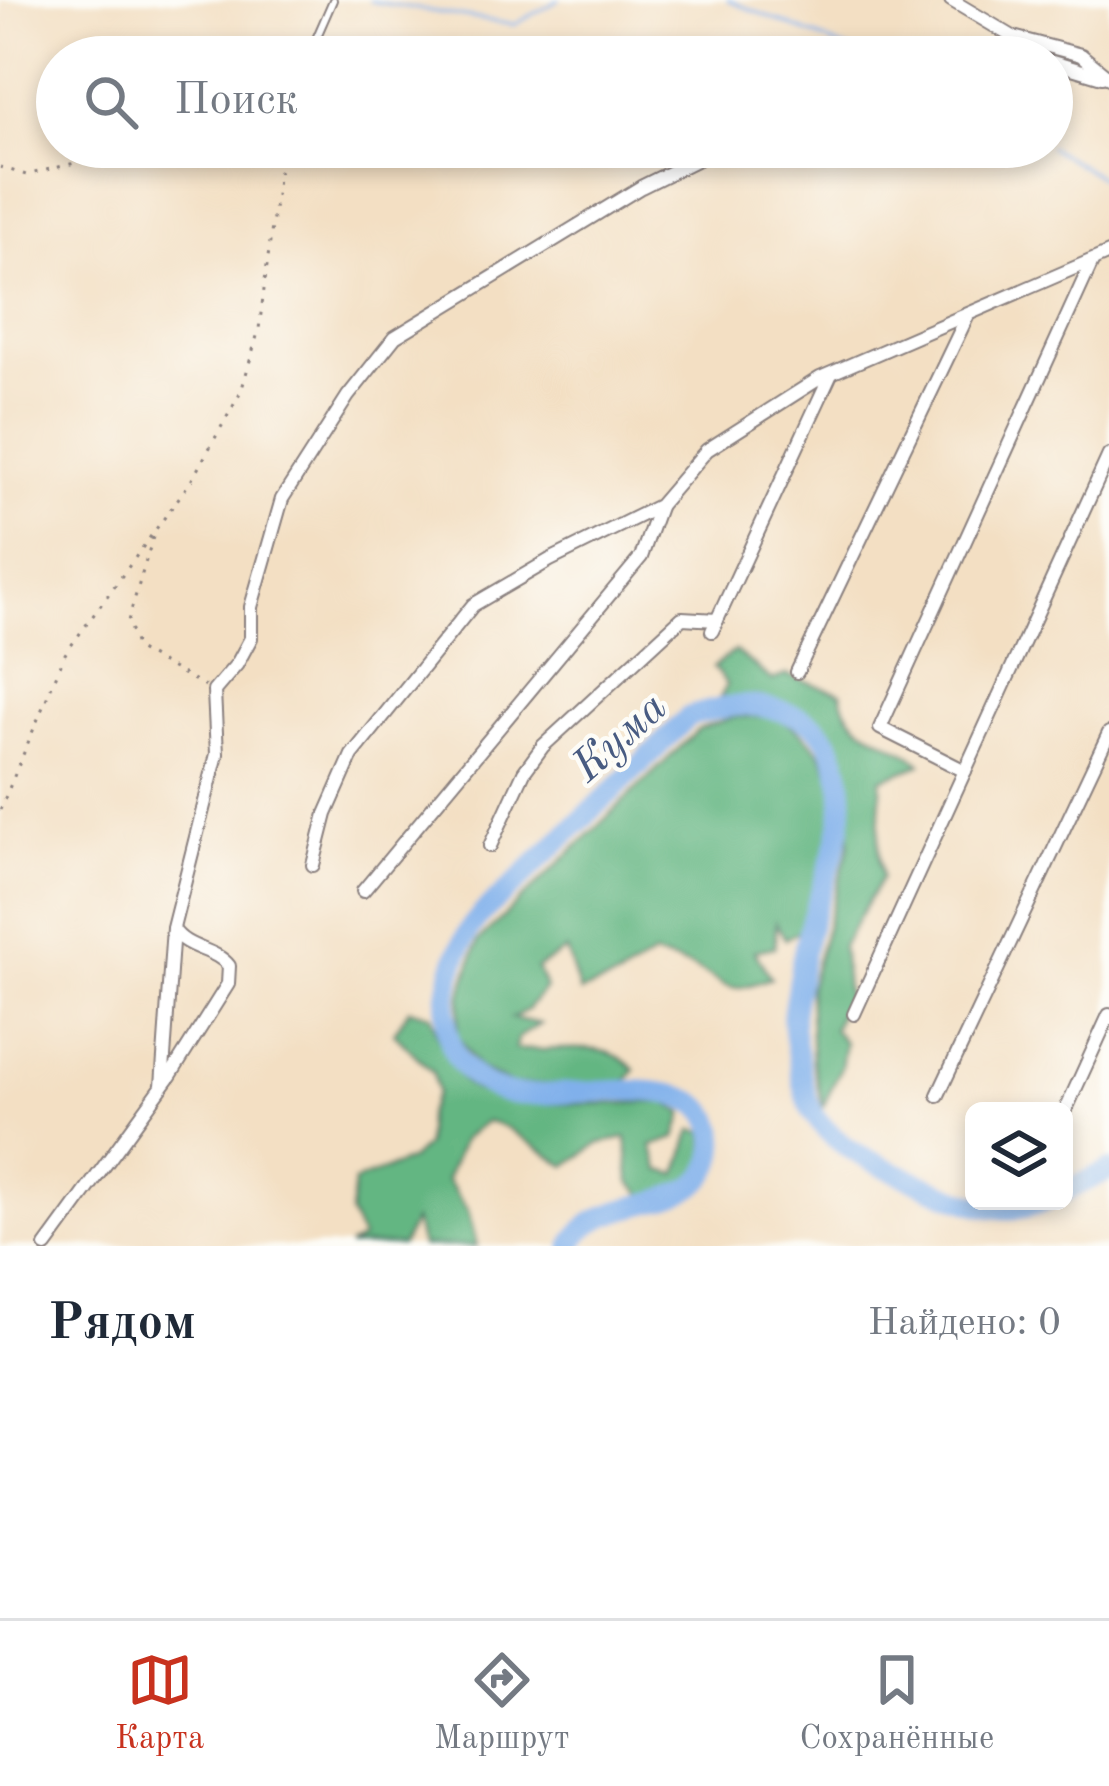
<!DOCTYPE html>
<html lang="ru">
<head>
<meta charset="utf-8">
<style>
  body { margin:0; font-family:"Old Standard TT",serif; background:#f2f2f3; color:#1f2937 }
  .controls { position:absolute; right:36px; bottom:36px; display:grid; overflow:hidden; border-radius:18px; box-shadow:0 6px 18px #0003 }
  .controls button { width:108px; height:108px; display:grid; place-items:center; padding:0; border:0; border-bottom:3px solid #e0e1e3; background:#fff; color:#1f2937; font:60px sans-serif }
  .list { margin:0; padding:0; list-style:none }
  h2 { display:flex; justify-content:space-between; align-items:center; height:156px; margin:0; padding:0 48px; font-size:51px }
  h2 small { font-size:39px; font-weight:400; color:#747a83 }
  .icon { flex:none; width:66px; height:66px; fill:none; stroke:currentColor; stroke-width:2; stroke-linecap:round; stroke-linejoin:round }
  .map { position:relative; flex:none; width:1109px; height:1246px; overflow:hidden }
  .search { position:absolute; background:#fff; box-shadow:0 6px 18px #0003; left:36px; right:36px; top:36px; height:132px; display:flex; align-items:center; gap:30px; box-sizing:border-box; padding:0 42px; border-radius:66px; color:#747a83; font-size:45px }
  .sheet { height:372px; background:#fff }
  nav { display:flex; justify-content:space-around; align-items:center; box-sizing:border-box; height:168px; border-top:3px solid #e0e1e3; background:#fff; font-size:33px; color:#747a83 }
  nav a { display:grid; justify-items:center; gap:6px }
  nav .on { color:#c8321e }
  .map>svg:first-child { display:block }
  .forest { fill:#64b682; stroke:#436c5e; stroke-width:3 }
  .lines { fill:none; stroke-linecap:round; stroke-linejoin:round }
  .stream { stroke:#80b0eb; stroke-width:3 }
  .river { stroke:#80b0eb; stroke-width:21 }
  .service-casing { stroke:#8a807f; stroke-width:10 }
  .minor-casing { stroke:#8a807f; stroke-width:16 }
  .path { stroke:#8a807f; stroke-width:3; stroke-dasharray:3 9; stroke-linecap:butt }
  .service { stroke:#fff; stroke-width:6 }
  .minor { stroke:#fff; stroke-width:12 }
  .labels { text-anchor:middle; stroke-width:9; stroke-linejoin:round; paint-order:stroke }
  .water-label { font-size:45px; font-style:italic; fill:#485b81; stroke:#fdfcf7 }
</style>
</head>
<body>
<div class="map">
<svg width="1109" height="1246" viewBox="0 0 1109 1246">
  <rect width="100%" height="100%" fill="#fdfcf7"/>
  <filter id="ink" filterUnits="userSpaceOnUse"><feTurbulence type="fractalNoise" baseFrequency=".00833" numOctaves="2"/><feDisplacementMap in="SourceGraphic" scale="24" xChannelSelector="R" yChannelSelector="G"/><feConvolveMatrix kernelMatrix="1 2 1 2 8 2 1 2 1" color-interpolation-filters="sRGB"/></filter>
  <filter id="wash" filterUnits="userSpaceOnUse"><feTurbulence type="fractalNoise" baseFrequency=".004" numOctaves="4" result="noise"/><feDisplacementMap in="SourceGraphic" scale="48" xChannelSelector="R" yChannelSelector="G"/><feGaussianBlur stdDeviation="2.7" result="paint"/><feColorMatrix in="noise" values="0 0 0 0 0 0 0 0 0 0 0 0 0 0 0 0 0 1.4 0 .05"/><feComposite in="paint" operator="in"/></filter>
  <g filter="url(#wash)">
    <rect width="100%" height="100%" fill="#f3dfc3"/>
    <g class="forest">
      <path d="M 735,651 L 772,680 L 787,675 L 841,693 C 847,737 896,737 921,764 L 881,779 C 882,812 875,845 882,877 L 842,946 L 847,998 L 833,1029 L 845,1043 L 841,1067 L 823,1107 L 812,1060 L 809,988 L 849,845 L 850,786 L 834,734 L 813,716 L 759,697 L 720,698 L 727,685 L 713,667 Z"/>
      <path d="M 773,716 C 872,761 827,847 804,928 L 785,939 L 776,923 L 775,947 L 754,951 L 771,978 C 722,996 731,986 691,967 C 679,962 665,959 653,956 L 619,978 L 580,992 L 566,950 L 537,968 L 545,988 L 527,1010 L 512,1018 L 540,1024 L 518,1038 L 515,1049 C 553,1054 606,1036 635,1070 L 624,1084 L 513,1085 L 479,1068 L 457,1035 L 461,994 L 478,941 L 699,729 L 734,717 Z"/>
      <path d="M 409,1009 L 431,1015 C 438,1037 448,1064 464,1082 C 491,1113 622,1102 666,1102 L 684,1113 L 676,1138 L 652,1146 L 660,1170 L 677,1174 C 686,1160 684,1145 693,1130 L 705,1132 C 712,1179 685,1188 645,1196 L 630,1182 L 627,1138 L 600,1143 L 566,1166 L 507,1128 L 486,1121 L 463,1139 L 446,1179 L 468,1211 L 477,1246 L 421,1246 L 414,1220 L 402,1245 L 348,1246 L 362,1239 L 350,1214 L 354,1182 L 410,1160 L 426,1145 L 427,1114 L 437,1092 L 433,1073 L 394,1033 Z"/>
    </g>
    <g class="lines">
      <g class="stream">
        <polyline points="728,0 866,57"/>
        <polyline points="370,1 514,25 559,0"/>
        <polyline points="1049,147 1109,182"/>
      </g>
      <g class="river">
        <polyline points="1064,1192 1109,1170"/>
        <path d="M 572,1246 C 597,1188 705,1221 715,1151 C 729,1056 557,1104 507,1093 C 498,1091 481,1083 474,1077 C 431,1042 445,978 467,934 C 476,915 502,897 517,882 C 573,826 633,774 688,717 C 731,704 751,700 794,715 C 821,725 830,739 838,766 C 855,826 822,876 808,933 C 801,958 797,987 793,1013 C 791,1030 804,1096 812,1111 C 834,1149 878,1164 916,1181 C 955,1199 1005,1221 1045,1201"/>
      </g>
    </g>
  </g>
  <g filter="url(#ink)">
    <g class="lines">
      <defs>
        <polyline id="service" points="308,57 333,0"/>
        <g id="minor">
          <polyline points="951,0 1013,37 1081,55 1109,78"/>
          <polyline points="1052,62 1102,77"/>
          <polyline points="712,631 831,374"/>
          <polyline points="797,672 967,317"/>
          <polyline points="965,771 880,728 1092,262"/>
          <polyline points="490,846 524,772 543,746 682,618 717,620"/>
          <polyline points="313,865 326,814 352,755 473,605 550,560 659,506 707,450 820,378 1109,253"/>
          <polyline points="363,891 641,557 659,507"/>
          <polyline points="854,1014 1109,455"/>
          <polyline points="162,1086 173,928 217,754 214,691 237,664 251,638 251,607 282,499 348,396 395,337 641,187 722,147"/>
          <polyline points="938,1095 1109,733"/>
          <polyline points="1067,1107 1109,1015"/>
          <path d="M 46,1246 L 170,1076 L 228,984 L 229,966 C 215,948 186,950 173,929"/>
        </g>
      </defs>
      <use href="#service" class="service-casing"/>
      <use href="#minor" class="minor-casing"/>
      <g class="path">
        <polyline points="0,167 26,175 140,147"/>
        <polyline points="153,537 128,621 137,649 205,686"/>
        <polyline points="0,810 65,654 191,481 241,392 259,329 282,147"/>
      </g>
      <use href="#service" class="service"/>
      <use href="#minor" class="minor"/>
    </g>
  </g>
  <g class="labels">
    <g class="water-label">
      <text transform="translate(618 735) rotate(-42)" y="16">Кума</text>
    </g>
  </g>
</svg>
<div class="controls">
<button><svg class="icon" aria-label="layers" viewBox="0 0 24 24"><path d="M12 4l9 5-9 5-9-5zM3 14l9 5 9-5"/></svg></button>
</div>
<div class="search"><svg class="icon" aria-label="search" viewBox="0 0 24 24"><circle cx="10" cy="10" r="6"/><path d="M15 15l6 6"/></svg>Поиск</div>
</div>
<section class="sheet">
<h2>Рядом<small>Найдено: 0</small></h2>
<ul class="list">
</ul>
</section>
<nav>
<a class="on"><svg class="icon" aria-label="map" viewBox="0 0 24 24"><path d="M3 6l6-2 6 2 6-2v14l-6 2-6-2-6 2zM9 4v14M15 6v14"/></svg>Карта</a>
<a><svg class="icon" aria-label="directions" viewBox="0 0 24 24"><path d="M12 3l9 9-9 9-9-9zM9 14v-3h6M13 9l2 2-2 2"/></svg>Маршрут</a>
<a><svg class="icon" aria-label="saved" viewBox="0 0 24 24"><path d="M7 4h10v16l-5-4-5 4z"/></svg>Сохранённые</a>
</nav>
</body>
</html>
